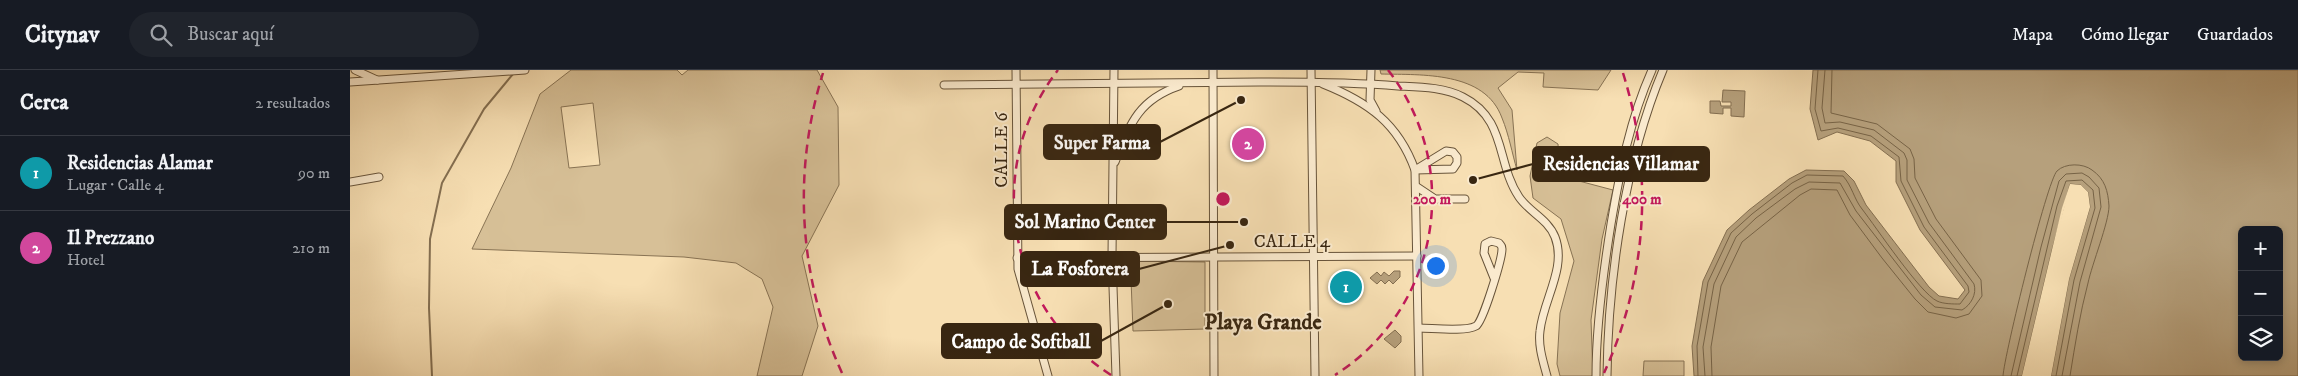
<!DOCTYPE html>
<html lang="es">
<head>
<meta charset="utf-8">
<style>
  body { margin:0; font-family:"IM FELL DW Pica",serif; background:#20242c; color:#f1f3f6 }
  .controls { position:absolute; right:15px; bottom:15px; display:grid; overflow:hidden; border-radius:8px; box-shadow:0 2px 8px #0003 }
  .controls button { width:45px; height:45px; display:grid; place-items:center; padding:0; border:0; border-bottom:1px solid #363941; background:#171b24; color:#f1f3f6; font:25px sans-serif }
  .you { position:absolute; left:1085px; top:195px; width:18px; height:18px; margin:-12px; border:4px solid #fff; border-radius:50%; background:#1a73e8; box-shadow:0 0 0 8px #1a73e833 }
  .badge { display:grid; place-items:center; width:32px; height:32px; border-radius:50%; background:#d93025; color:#fff; font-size:16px; font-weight:700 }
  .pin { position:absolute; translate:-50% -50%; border:2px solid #fff; box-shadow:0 1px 5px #0006 }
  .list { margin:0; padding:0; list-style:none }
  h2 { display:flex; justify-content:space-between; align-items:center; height:65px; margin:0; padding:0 20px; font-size:21px }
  h2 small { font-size:16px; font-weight:400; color:#9ea1a6 }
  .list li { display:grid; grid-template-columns:32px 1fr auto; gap:15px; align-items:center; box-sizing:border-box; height:75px; padding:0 20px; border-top:1px solid #363941 }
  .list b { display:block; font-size:19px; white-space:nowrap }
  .list p { margin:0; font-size:16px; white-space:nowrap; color:#9ea1a6 }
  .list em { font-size:16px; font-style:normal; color:#9ea1a6 }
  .icon { flex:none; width:28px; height:28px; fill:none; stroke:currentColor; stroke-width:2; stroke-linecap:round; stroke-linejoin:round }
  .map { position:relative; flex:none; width:1948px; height:306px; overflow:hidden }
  header { display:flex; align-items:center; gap:30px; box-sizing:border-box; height:70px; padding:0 25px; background:#171b24; border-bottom:1px solid #363941 }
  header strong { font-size:24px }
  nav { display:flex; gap:28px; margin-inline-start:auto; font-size:18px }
  .search { width:350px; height:45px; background:#20242c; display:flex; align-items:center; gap:12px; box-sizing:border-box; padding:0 18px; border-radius:28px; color:#9ea1a6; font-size:19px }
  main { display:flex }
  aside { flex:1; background:#171b24 }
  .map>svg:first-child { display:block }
  .green { fill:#d7c097; stroke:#887354; fill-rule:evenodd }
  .water { fill:#b6a07c; stroke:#846f51; fill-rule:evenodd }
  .pier { fill:#f7dfb3 }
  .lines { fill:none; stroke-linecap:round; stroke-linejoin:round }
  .shore { stroke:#776346; stroke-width:1 }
  .stream { stroke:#846f51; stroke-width:2 }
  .minor-casing { stroke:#68543a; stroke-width:9 }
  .minor { stroke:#faeace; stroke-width:7 }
  .ring { fill:none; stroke:#c2185b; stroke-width:2.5; stroke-dasharray:9 6 }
  .labels { text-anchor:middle; stroke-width:4; stroke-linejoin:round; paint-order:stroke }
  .street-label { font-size:18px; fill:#382611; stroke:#faeace }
  .district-label { font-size:22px; font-weight:bold; fill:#382611; stroke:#faeace }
  .centre { fill:#c2185b; stroke:#faeace; stroke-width:2.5 }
  .ring-label { font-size:15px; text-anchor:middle; font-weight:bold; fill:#c2185b; stroke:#faeace; stroke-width:4; stroke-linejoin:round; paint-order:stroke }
  .leader { fill:none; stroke:#382611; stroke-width:2 }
  .callout-dot { fill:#382611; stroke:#faeace; stroke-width:2 }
  .callout { fill:#382611; stroke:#382611; stroke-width:2 }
  .callout-label { font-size:19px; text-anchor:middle; font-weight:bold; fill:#fff }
</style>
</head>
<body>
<header>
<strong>Citynav</strong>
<div class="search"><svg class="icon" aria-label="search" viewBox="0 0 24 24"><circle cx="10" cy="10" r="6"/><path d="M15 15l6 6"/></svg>Buscar aquí</div>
<nav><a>Mapa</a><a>Cómo llegar</a><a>Guardados</a></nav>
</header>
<main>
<aside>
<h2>Cerca<small>2 resultados</small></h2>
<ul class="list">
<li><span class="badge" style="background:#0f9aa8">1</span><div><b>Residencias Alamar</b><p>Lugar · Calle 4</p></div><em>90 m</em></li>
<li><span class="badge" style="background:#d1479c">2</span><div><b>Il Prezzano</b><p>Hotel</p></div><em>210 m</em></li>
</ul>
</aside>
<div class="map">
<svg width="1948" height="306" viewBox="0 0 1948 306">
  <rect width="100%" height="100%" fill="#f7dfb3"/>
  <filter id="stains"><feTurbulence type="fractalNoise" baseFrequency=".004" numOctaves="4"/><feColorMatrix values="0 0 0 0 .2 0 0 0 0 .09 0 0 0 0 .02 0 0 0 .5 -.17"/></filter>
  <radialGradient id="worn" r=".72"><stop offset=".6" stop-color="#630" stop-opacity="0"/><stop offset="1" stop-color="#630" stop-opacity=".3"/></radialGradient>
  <g class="green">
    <path d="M 221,0 L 327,0 L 332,5 L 338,0 L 467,0 L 488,37 L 489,115 L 452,186 L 468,256 L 452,306 L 407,306 L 423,237 L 412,209 L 386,193 L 334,187 L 122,179 L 161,98 L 190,24 ZM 243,33 L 250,95 L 219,98 L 211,37 Z"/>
    <path d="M 1030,0 L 1261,0 L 1248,20 L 1193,17 L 1194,3 L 1168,2 L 1148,18 L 1162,40 L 1167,100 C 1162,83 1159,65 1152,48 C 1135,1 1072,5 1031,4 Z"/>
    <polygon points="1197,67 1208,74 1210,106 1263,120 1252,169 1241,250 1243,306 1210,306 1207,294 1210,243 1224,191 1211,149 1183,128 1180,106 1187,73"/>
    <polygon points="777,191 855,192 855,259 783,261 781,209 778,208"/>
    <polygon points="1294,291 1334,291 1334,306 1293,306"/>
  </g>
  <g class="water">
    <path d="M 1463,0 L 1948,0 L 1948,306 L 1701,306 L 1719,209 L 1740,137 L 1738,122 L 1731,115 L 1720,114 L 1702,180 L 1672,306 L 1344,306 L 1342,276 L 1353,211 L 1377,160 L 1399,140 L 1439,109 L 1456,100 L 1494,101 L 1504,111 L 1516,135 L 1579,217 L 1589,226 L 1608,229 L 1615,220 L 1570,160 L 1546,112 L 1546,91 L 1520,71 L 1487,62 L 1468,70 L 1460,39 ZM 1892,160 L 1929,160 L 1929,287 L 1892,287 Z"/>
    <polygon points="1373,20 1395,21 1394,47 1381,46 1381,38 1373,38 1373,44 1360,43 1360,31 1370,31 1371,36 1381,36 1381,32 1372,32"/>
    <polygon points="1044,201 1050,201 1050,207 1043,214 1039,210 1035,214 1031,210 1027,214 1020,208 1027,202 1031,206 1034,202 1039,206"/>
    <polygon points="1045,260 1051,266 1051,272 1045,278 1034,269"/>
  </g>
  <polygon class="pier" points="1720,114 1731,115 1738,122 1740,137 1719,209 1701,306 1698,306 1707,251 1717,208 1738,137 1736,123 1730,117 1722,116 1714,139 1674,306 1672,306 1712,138"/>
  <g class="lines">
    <g class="shore">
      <path d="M 1348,306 L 1347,276 L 1358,212 L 1381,163 L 1402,144 L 1442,113 L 1457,105 L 1493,106 C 1502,116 1504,129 1512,139 C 1526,157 1570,223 1587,231 C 1593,234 1603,234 1610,234 L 1619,222 L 1618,216 L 1574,157 L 1551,111 L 1549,87 L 1521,66 L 1488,58 L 1471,61 L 1465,39 L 1468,0"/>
      <path d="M 1355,306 L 1353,277 L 1364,214 L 1386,167 L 1406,148 L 1445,119 L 1459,112 L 1490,113 L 1506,141 L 1571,225 L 1585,237 L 1612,240 C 1621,235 1627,224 1624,214 L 1579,153 L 1557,110 L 1557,90 L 1554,83 L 1524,60 L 1490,52 L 1475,53 L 1472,38 L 1475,0"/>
      <polyline points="1362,306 1361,277 1371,216 1392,172 1450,125 1461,119 1487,120 1500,145 1532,188 1565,229 1578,242 1606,248 1619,244 1632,226 1631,210 1586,149 1565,108 1564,89 1560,79 1527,54 1481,43 1482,0"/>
      <path d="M 1653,306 C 1654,286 1697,111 1707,101 C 1715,93 1733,93 1742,100 C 1755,109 1758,121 1759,136 C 1759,152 1742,194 1738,213 C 1730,243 1725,275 1720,306"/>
      <polyline points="1661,306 1691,177 1709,111 1716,104 1732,103 1739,107 1749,118 1751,137 1730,212 1712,306"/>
      <polyline points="1667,306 1707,136 1716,111 1732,110 1743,120 1745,138 1724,210 1706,306"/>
    </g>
    <polyline class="stream" points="82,306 79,238 80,169 92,113 134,39 163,4"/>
    <defs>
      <g id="minor">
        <polyline points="5,0 27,10"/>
        <polyline points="666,0 668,199 698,306"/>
        <polyline points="764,0 762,187 766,306"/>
        <polyline points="863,0 864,306"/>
        <polyline points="961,0 965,306"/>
        <polyline points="1021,0 1020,30 1026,41"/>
        <polyline points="0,12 175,0"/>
        <path d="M 973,14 C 1018,32 1048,53 1065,100 L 1069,306"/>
        <path d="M 594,15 C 699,14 804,13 909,12 C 956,12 1001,12 1048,16 C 1069,17 1094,17 1113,27 C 1157,49 1146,93 1169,127 C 1179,142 1198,149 1205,167 C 1217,198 1193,230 1190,261 C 1188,276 1193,291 1197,306"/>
        <polygon points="1096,81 1103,82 1107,87 1107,93 1103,99 1065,100"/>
        <path d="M 765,92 C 780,54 788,30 829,16"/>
        <polyline points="0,112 29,107"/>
        <polyline points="1067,117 1085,129 1115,129"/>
        <polyline points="667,188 1067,186"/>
        <path d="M 1069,258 C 1082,258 1116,262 1126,256 C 1133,252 1152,189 1152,179 C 1152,175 1151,176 1149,173 L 1141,171 L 1135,174 L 1134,183 L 1144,208"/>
        <path d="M 1246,306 C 1246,255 1253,204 1261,154 C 1270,101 1280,49 1302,0"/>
        <path d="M 1257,306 C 1258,209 1275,90 1313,0"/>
      </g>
    </defs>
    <use href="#minor" class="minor-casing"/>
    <use href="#minor" class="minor"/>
  </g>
  <g class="ring">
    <path d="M761 305A209 209 0 0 1 708 0M1038 0A209 209 0 0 1 985 305"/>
    <path d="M492 303A419 419 0 0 1 473 3M1273 3A419 419 0 0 1 1254 303"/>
  </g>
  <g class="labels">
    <g class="street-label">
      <text transform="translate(651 80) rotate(-90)" y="6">CALLE 6</text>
      <text x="942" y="177">CALLE 4</text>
    </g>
    <g class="district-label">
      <text x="913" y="259">Playa Grande</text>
    </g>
  </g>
  <circle cx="873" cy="129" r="8" class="centre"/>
  <g class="ring-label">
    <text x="1082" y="134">200 m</text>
    <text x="1292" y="134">400 m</text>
  </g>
  <path class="leader" d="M891 30L810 72M1123 110L1183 94M894 152L816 152M880 175L789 199M818 234L751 271"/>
  <g class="callout-dot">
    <circle cx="891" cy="30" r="5"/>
    <circle cx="1123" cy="110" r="5"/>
    <circle cx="894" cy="152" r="5"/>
    <circle cx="880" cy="175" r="5"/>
    <circle cx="818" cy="234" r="5"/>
  </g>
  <g class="callout">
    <rect x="694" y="55" width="116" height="34" rx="5"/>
    <rect x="1183" y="77" width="176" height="34" rx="5"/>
    <rect x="655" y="135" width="161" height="34" rx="5"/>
    <rect x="671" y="182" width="118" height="34" rx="5"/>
    <rect x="592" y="254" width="159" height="34" rx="5"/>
  </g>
  <g class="callout-label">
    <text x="752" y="79">Super Farma</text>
    <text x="1271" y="100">Residencias Villamar</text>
    <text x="735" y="158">Sol Marino Center</text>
    <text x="730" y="205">La Fosforera</text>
    <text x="671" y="278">Campo de Softball</text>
  </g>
  <rect width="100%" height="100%" filter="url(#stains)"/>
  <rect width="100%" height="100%" fill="url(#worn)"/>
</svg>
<div class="controls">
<button>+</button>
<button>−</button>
<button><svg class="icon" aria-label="layers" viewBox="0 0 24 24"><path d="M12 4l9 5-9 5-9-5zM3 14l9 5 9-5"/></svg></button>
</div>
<div class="you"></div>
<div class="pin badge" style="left:996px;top:217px;background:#0f9aa8">1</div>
<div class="pin badge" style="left:898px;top:74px;background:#d1479c">2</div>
</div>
</main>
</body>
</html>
